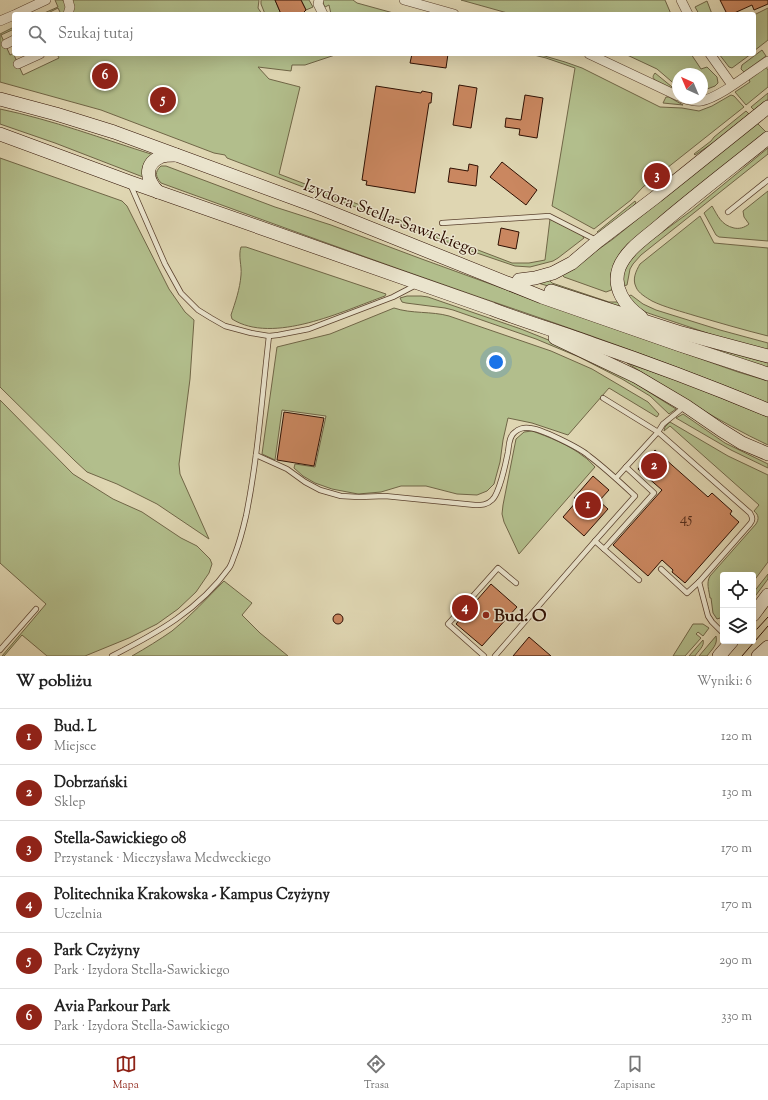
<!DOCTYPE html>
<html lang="pl">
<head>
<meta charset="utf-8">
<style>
  body { margin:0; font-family:"Sorts Mill Goudy",serif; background:#f2f2f2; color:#222 }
  .controls { position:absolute; right:12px; bottom:12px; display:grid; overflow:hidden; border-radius:4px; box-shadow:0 4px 16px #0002 }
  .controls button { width:36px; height:36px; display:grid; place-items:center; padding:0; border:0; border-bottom:1px solid #e0e0e0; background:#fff; color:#222; font:20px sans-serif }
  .compass { position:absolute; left:672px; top:68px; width:36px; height:36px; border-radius:50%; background:#fff; box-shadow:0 4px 16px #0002; rotate:316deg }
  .you { position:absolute; left:496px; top:362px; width:14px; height:14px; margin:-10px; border:3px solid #fff; border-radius:50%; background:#1a73e8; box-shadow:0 0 0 6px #1a73e833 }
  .badge { display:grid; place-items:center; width:26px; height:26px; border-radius:50%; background:#8f2418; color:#fff; font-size:13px; font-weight:700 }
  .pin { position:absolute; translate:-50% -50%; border:2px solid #fff; box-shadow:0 1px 4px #0006 }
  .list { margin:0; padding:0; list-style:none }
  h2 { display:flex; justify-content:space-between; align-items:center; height:52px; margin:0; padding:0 16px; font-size:17px }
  h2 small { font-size:13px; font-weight:400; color:#767676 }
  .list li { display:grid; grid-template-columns:26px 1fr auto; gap:12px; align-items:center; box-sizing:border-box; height:56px; padding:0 16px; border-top:1px solid #e0e0e0 }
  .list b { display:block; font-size:15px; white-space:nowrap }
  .list p { margin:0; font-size:13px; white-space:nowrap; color:#767676 }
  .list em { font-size:13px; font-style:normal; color:#767676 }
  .icon { flex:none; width:22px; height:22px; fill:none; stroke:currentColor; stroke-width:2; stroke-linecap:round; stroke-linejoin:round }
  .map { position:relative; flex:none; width:768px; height:656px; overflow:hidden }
  .search { position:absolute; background:#fff; box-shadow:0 4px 16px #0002; left:12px; right:12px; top:12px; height:44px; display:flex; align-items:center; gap:10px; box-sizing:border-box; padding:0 14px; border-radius:4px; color:#767676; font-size:15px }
  .sheet { height:388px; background:#fff }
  nav { display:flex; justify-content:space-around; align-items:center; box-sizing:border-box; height:56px; border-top:1px solid #e0e0e0; background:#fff; font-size:11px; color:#767676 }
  nav a { display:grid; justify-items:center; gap:2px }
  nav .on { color:#8f2418 }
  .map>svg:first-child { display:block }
  .green { fill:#b2be8c; stroke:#706647 }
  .building { fill:#ca8760; stroke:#2e0f02 }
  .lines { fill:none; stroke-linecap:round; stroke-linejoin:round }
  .lane-casing { stroke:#5a412e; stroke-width:6 }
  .street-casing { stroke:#5a412e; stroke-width:10 }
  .secondary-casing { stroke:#2e0f02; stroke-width:14 }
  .lane { stroke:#eae4cd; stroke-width:4.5 }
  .street { stroke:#eae4cd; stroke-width:9 }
  .secondary { stroke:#eae4cd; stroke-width:13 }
  .tram { stroke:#2e0f02; stroke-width:1 }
  .poi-dot { fill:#8f2418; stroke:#eae4cd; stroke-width:1.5 }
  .labels { text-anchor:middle; stroke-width:3; stroke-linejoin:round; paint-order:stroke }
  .number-label { font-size:15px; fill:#552d1a }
  .street-label { font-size:17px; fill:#2e0f02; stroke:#eae4cd }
  .poi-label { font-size:17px; font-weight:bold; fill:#2e0f02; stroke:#eae4cd; text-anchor:start }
</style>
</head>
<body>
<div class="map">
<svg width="768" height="656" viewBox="0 0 768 656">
  <rect width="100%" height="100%" fill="#dfd6b2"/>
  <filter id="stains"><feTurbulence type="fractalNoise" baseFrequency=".005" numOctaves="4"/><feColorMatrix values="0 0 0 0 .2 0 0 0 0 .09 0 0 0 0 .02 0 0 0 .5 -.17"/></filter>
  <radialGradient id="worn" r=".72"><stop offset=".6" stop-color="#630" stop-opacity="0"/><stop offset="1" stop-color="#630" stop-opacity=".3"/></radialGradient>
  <g class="green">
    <path d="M 55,0 C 57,0 61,0 62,0 C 68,3 67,10 63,14 L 61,14 L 58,8 L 46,14 L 42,14 L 58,7 Z"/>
    <polygon points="71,0 259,0 258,8 262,14 73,14"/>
    <polygon points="261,0 275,0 281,14 265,14 261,4"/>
    <polygon points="301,0 309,0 313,7 306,10"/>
    <polygon points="323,0 353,0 357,3 397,14 331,14 329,5 325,7 323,3"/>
    <polygon points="461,0 665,0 671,14 511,14"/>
    <polygon points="707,1 712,14 699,14 695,7"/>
    <polygon points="768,8 768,40 754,51 754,15"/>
    <polygon points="14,27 14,29 1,35 10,55 14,53 14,54 15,54 14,55 23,75 59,58 57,54 294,54 309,55 309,54 338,54 305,65 292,65 291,71 258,67 269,79 300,87 279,174 512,263 529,263 545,260 550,219 582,235 584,238 558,258 553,261 530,267 515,266 471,251 227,158 225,155 214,153 101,110 0,82 0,34"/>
    <polygon points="762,50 766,56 744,72 741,69 742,65"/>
    <polygon points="530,54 538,54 565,62 582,68 660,107 682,108 699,111 712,106 731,95 734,96 744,107 643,187 631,200 594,229 552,206 575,68 546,58"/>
    <polygon points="625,54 691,54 701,69 707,67 717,77 718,83 715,86 702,91 702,74 678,74 678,87 657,69"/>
    <polygon points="719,54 751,54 732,68 729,67"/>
    <polygon points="766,67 768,70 768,87 746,105 735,92 750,82 749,79"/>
    <path d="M 655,73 L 677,91 L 655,80 C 652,77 653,76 655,73 Z"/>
    <polygon points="768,93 768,99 754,110 751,107"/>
    <polygon points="666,97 669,97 683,105 663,103"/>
    <path d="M 0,109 C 53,120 103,139 154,155 L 143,177 L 55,143 L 0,124 Z"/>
    <polygon points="746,111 749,114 713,143 695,155 694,154 711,141 714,137"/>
    <polygon points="757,123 768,134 628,246 614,289 606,292 564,277 561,274 578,264 613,239"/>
    <polygon points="768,148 768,154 641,255 633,264 630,269 627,285 623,286 622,279 626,265 642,247 691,211"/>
    <polygon points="0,158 122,201 127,206 169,289 185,312 194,320 190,379 179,464 180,474 209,539 157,504 117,484 87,472 74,460 0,387"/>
    <path d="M 161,166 L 166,166 L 275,207 L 331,225 L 419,258 L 570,313 L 738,372 L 768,381 L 768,403 C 673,364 576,330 479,297 C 372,260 266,221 161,183 C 156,177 154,172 161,166 Z"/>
    <path d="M 768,191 L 768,241 L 719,237 L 716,235 L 704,213 L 712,206 C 718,216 721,225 734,228 C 739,229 744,228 749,224 L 744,217 L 743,211 Z"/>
    <polygon points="635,201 636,203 631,208 601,233 597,232"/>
    <path d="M 700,216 L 714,243 L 768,248 L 768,336 C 744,330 720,323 696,316 C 683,312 664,307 652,301 C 647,298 638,293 636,287 C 632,279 636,271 640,264 Z"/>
    <path d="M 241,247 L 246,247 L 386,294 L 385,296 C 343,311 273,345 232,319 L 231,315 C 235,303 240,289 241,275 C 242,266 238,256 241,247 Z"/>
    <polygon points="549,280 552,283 609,302 618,302 622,308 538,283"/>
    <polygon points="631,295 643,304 656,310 720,330 768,343 768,350 716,336 648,313 642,311 627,297"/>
    <polygon points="407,296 421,296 428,297 521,329 556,343 617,372 676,409 669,414 650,396 622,379 579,357 536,339 453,310 445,308 406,303 402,302 400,298"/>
    <path d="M 394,308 C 412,314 431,311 449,316 L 551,351 L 592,369 L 648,402 L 659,414 L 657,417 L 609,388 L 568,435 L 532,423 L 508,418 L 503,440 L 500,462 L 494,484 L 487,491 L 477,495 L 457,494 L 426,486 L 401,486 L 381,492 L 358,494 L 332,489 L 315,483 L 303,476 L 294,468 L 295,464 L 315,467 L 326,416 L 282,410 L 275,460 L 262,454 L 277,347 L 330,334 Z"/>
    <polygon points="663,332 720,350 768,363 768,368 720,353"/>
    <path d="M 627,363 L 687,384 L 768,417 L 768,445 C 719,422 673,392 627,363 Z"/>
    <polygon points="0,400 73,474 113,499 142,512 181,538 197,546 210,559 212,564 209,573 196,592 178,609 157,624 129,638 85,656 47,656 22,635 4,656 2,656 46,604 0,563"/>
    <polygon points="683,414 725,443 768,464 768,468 731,450 676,418"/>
    <path d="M 670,422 L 728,456 L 768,475 L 768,562 L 753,582 L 753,575 L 723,575 L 723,617 L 717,619 L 713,613 L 711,598 L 710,598 C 709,590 706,583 710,576 L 756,524 C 759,519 759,515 754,511 L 759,505 L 670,426 L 664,431 L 665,427 Z"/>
    <path d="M 532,431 C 547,436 571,446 583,456 C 588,459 591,463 595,467 L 519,554 L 504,522 L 502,514 L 503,505 L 516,439 L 524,432 Z"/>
    <polygon points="768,574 768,579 753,599 753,593"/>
    <path d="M 224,581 L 252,603 L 242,615 L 260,633 L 288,656 L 132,656 C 146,648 159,640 172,631 C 191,616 207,598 224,581 Z"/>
    <polygon points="693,624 703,624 709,628 703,636 698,632 696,634 701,638 685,656 673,656"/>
    <path d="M 716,636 C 718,645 712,649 707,656 L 699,656 Z"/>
    <path d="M 703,640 C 705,646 698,651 695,656 L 689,656 Z"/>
  </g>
  <g class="building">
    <polygon points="275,0 301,0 306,10 304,12 305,14 281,14"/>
    <polygon points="720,0 768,0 768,4 754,10 752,5 732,14 727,14"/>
    <polygon points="412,54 448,54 446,68 410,63"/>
    <polygon points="459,85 477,88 471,128 453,125"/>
    <polygon points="376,86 421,93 422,91 432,93 431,103 429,103 415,193 366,185 367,181 362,180"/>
    <polygon points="525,95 543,98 537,138 519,135 520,129 505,127 506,118 521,120"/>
    <polygon points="502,162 537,190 526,205 490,177"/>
    <polygon points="469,164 478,166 476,186 448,182 450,168 468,171"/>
    <polygon points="501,228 519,232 516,249 498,245"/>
    <polygon points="284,412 324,418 314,466 277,460"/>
    <polygon points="655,450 708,497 712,493 732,511 730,514 739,522 685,583 672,572 673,570 662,560 648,576 613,545 662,490 638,469"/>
    <polygon points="593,476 609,490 599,501 608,509 584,536 563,517 577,501 574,498"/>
    <polygon points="491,584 517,607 482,646 456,624"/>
    <circle cx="338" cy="619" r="5"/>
    <polygon points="529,637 551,656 513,656"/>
  </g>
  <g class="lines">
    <defs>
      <g id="lane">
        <polyline points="131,186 165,264 181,293 198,310 211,318 225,326 251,333 269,336 278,335 309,329 393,297 416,285"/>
        <polyline points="728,212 768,180"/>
        <polyline points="442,223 549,216 596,240"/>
        <polyline points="603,398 658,432 663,424 684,407"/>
        <path d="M 256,455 L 287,469 L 305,482 L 320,490 L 341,496 L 359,497 L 385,496 L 475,505 C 482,505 487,505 492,500 C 499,494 506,462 508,452 C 509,445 509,436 515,432 C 518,429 524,427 529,428 C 540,428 580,448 589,456 C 605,468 620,482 635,496 L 595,541 L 495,656"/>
        <polyline points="616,478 626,467"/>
        <polyline points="595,541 604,549"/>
        <polyline points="661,569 687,593 699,582"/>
        <path d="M 639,580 L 604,549 L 654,493 L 626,467 L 658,432 L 750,513 C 753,518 753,520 750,524 L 699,582 L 708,616 L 712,622 L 723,633"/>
        <polyline points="0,650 36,609"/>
        <path d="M 112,656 C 157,633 199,610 229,568 C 232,564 233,558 235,554 C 240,541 243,529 246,516 C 258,457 262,396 269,336"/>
        <polyline points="484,656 448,624 498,568 516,583"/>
      </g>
      <g id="street">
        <polyline points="68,0 70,7 68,14"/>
        <polyline points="319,0 318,4 323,14"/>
        <polyline points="404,0 454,14"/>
        <polyline points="681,0 688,14"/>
        <polyline points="16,14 46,0"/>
        <polyline points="0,21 14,15"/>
        <polyline points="6,44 14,40"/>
        <polyline points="589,54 678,96"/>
        <polyline points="710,54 732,85"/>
        <polyline points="18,64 40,54"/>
        <path d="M 682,98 C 688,100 694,102 701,101 C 719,98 751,72 768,61"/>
      </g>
      <g id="secondary">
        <polyline points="0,99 56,114 114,132 315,206 542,297 680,345 768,374"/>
        <path d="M 0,134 L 130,182 L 492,309 C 526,322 560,332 593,344 C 652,364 710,386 768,410"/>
        <path d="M 158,192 C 147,181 143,165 160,157 C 164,155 170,155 176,155"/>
        <polyline points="519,280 535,278 553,273 572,263 598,241 657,196 768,107"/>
        <polyline points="551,291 678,332 768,356"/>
        <path d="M 641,317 C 625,306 612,288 619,268 C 626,250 645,238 659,226 C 694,196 732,167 768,138"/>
        <polyline points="555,338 637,377 686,406 721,430 742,443 768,454"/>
        <polyline points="753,615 768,595"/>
        <polyline points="719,656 732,641"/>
        <polyline points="758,656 768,647"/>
      </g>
    </defs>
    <use href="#lane" class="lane-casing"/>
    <use href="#street" class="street-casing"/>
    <use href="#secondary" class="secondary-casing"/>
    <use href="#lane" class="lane"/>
    <use href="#street" class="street"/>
    <use href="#secondary" class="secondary"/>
    <g class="tram">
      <polyline points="757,629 768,617"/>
      <polyline points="742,656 768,626"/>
    </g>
  </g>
  <circle class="poi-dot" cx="486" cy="615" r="4"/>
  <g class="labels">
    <g class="number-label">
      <text x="686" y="523">45</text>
    </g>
    <g class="street-label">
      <text transform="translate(391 217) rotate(21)" y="6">Izydora Stella-Sawickiego</text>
    </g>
    <g class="poi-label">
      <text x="494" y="621">Bud. O</text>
    </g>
  </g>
  <rect width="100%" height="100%" filter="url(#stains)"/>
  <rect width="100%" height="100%" fill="url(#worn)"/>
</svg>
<div class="controls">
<button><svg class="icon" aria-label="locate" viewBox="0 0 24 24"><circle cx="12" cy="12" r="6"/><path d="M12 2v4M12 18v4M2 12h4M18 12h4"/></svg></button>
<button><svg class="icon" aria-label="layers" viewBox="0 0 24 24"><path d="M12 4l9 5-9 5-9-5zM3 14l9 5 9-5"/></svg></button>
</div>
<svg class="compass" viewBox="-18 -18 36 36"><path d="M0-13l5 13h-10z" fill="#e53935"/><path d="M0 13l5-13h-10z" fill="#767676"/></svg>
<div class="you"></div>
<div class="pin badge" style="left:588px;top:505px">1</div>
<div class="pin badge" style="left:654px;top:466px">2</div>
<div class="pin badge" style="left:657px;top:176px">3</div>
<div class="pin badge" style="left:465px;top:608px">4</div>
<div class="pin badge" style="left:163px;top:100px">5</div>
<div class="pin badge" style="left:105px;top:76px">6</div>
<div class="search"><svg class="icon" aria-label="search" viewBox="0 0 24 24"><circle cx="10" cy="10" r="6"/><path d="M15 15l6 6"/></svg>Szukaj tutaj</div>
</div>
<section class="sheet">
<h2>W pobliżu<small>Wyniki: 6</small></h2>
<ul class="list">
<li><span class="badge">1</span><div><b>Bud. L</b><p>Miejsce</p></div><em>120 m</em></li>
<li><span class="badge">2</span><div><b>Dobrzański</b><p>Sklep</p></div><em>130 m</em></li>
<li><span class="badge">3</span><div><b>Stella-Sawickiego 08</b><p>Przystanek · Mieczysława Medweckiego</p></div><em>170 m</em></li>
<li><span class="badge">4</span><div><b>Politechnika Krakowska - Kampus Czyżyny</b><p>Uczelnia</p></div><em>170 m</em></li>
<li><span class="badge">5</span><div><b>Park Czyżyny</b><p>Park · Izydora Stella-Sawickiego</p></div><em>290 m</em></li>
<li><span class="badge">6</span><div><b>Avia Parkour Park</b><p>Park · Izydora Stella-Sawickiego</p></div><em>330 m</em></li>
</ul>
</section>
<nav>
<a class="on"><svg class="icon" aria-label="map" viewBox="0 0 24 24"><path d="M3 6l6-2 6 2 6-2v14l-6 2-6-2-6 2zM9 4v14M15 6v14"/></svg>Mapa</a>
<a><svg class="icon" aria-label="directions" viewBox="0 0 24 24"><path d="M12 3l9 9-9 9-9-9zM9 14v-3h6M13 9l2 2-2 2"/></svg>Trasa</a>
<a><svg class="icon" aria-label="saved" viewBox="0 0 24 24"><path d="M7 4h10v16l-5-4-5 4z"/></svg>Zapisane</a>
</nav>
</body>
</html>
